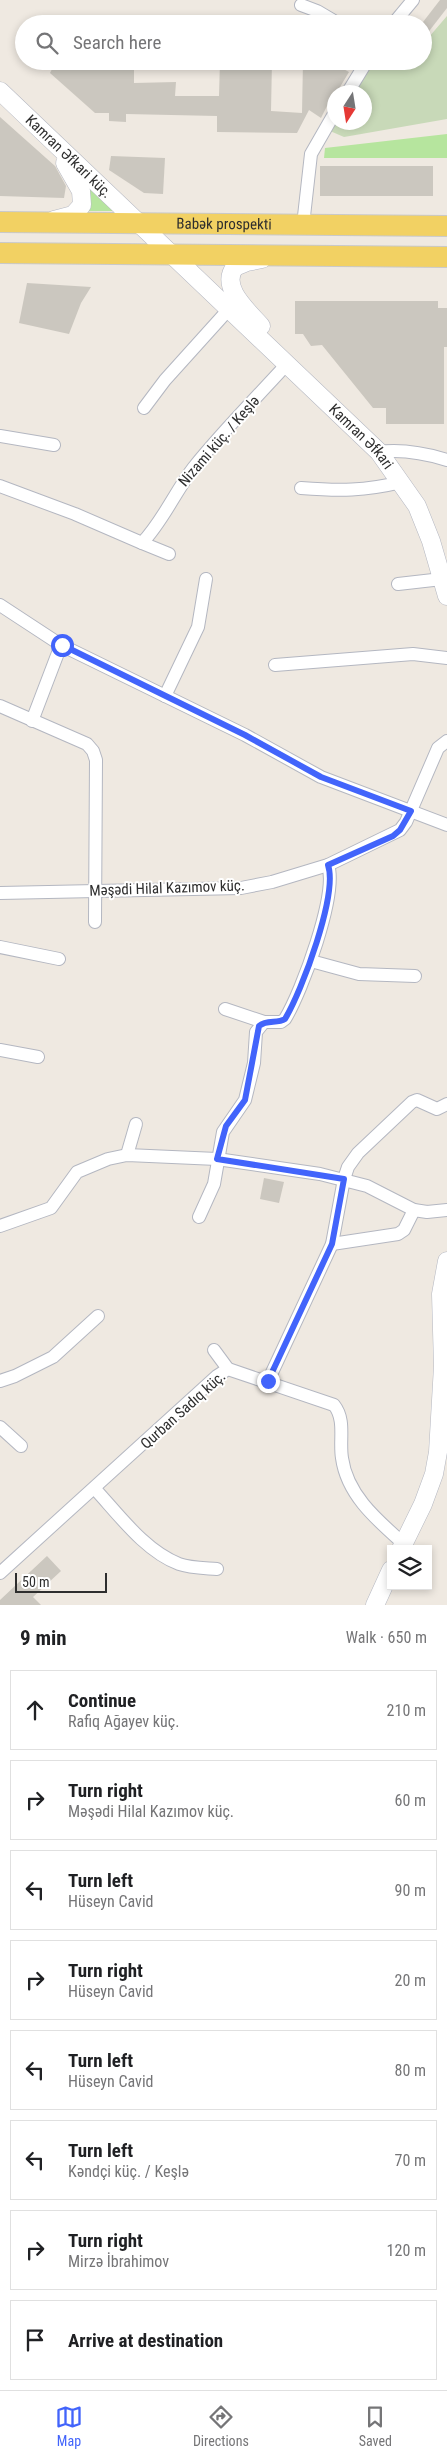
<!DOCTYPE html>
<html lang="en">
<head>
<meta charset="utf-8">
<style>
  body { margin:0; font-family:"Roboto Condensed",sans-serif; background:#f6f6f6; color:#202124 }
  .controls { position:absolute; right:15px; bottom:15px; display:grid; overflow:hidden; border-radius:0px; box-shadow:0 2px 8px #0003 }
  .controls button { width:45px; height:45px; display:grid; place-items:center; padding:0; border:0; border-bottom:1px solid #e0e0e0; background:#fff; color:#202124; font:25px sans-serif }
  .compass { position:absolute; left:327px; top:85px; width:45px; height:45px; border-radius:50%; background:#fff; box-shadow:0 2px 8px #0003; rotate:192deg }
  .scale { position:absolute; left:15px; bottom:12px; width:92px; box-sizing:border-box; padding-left:5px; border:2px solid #2e2e2e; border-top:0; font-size:14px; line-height:18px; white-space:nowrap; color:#2e2e2e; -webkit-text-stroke:4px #fff; paint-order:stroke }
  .stop { position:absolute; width:15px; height:15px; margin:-11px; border:4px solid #4264fb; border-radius:50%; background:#fff }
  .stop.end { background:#4264fb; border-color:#fff; box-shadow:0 1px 5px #0008 }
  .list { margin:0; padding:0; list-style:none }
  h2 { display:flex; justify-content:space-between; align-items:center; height:65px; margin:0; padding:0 20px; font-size:21px }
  h2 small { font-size:16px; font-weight:400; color:#757577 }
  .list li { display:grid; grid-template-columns:32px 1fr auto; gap:15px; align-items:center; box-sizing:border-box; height:80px; margin:0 10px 10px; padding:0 10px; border:1px solid #e0e0e0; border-radius:0px }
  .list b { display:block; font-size:19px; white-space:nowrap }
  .list p { margin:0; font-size:16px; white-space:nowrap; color:#757577 }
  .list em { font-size:16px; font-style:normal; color:#757577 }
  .icon { flex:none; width:28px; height:28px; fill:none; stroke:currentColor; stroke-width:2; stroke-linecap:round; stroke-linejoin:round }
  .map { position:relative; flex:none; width:447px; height:1605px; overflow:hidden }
  .search { position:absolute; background:#fff; box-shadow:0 2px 8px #0003; left:15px; right:15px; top:15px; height:55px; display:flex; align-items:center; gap:12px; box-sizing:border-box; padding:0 18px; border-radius:28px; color:#757577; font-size:19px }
  .sheet { height:785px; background:#fff }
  nav { display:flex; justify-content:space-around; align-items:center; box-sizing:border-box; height:70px; border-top:1px solid #e0e0e0; background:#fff; font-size:14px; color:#757577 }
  nav a { display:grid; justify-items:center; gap:2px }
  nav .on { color:#4264fb }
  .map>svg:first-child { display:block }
  .green { fill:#b6e59e }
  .cemetery { fill:#c8d9b8 }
  .building { fill:#cbc7bf }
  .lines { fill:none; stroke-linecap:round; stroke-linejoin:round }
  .street-casing { stroke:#b4b7c1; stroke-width:14 }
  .secondary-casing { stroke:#b4b7c1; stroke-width:19 }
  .primary-casing { stroke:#c9c9c9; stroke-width:22 }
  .street { stroke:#fff; stroke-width:12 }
  .secondary { stroke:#fff; stroke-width:18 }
  .primary { stroke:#f2d163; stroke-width:20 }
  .route { stroke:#4264fb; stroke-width:6 }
  .labels { text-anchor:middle; stroke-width:4; stroke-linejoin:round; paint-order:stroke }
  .street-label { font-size:15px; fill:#2e2e2e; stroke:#fff }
</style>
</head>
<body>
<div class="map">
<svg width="447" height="1605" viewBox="0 0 447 1605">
  <rect width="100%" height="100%" fill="#efe9e1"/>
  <g class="green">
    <polygon points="447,134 447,158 324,158 325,148"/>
    <polygon points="85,182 115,211 86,211"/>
  </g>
  <polygon class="cemetery" points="447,16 447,119 344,137 330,131 336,123 364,122 364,92 355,92 375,61 423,61 423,44"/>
  <g class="building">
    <polygon points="440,0 447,0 447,8 423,39 423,22"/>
    <polygon points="56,61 134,61 134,83 176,82 175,96 219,96 220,61 272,61 271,111 302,113 303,61 336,61 336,65 349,72 337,92 334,92 321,118 309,110 297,133 217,132 217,116 126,114 126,122 109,121 109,113 95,113 50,73"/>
    <polygon points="0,117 55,166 66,186 64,198 0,196"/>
    <polygon points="111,156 165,158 163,194 144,193 109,170"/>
    <rect x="320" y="166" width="113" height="30"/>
    <polygon points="27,283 91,287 81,303 69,334 19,323"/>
    <polygon points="295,301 438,301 438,308 447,308 447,347 444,347 444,424 386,424 386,408 373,408 322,345 311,346 303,334 295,334"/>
    <polygon points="264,1178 284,1182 279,1203 260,1199"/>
    <polygon points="47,1556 61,1571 33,1597 41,1605 0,1605 0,1600"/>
  </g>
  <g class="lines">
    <defs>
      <g id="street">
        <polyline points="301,5 317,11 339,24"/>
        <polyline points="393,24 413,0"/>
        <polyline points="348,92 367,61"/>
        <polyline points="303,225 311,154 334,114"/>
        <polyline points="144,408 165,380 229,309"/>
        <polyline points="0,436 54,445"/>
        <path d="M 379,452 C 403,449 424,453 447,460"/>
        <path d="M 0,486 L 75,514 L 142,543 C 163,521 175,492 194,467 C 222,432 255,399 286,365"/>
        <path d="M 301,488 C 340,491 364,491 402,482"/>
        <polyline points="142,543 169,554"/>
        <polyline points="398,584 442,579"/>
        <polyline points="0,605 61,645 245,735 321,777 447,825"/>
        <polyline points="275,665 413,654 447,658"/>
        <polyline points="165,696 198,627 206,579"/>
        <polyline points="0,706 87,744 93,751 96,760 95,922"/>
        <polyline points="32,721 61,645"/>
        <polyline points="0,893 241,888 272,882 328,865 400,830 406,822 438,748 447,741"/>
        <polyline points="0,947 59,959"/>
        <polyline points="311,961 359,974 415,976"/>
        <polyline points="225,1009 264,1022"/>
        <polyline points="0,1050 38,1057"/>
        <polyline points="127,1155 136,1124"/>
        <path d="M 199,1217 L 214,1184 L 223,1132 L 245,1100 L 254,1063 L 256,1032 L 264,1022 L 281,1022 L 285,1019 C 302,991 338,894 328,865"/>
        <polyline points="0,1226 51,1208 77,1172 108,1159 127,1155 217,1159 320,1174 367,1186 414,1210 427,1212 447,1210"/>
        <polyline points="332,1244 398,1234 404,1230 414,1210"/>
        <polyline points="214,1350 228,1369"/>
        <polyline points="0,1381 15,1376 53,1357 98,1316"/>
        <polyline points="268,1381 332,1244 344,1179 348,1167 358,1153 412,1102 417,1100 437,1109 447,1104"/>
        <polyline points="0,1427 21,1446"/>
        <path d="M 95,1489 C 119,1515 145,1551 179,1564 C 190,1568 205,1568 217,1569"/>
        <path d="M 0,1573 L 217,1376 L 228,1369 L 334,1405 C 346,1420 339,1440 342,1458 C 347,1495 377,1520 404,1544"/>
      </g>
      <g id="secondary">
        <path id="s1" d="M 0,91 L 379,452 L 417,506 L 431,541 L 447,596"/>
        <polyline points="54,220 73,215 82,205 81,191 65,163"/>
        <path d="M 261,326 C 249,312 219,287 235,267 L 247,262 L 262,259"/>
        <polyline points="401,1549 423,1504 434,1474 438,1452 443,1366 441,1294 447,1261"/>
        <polyline points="375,1605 391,1570"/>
      </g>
      <g id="primary">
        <path id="s2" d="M 0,222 L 447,226"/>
        <polyline points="0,253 447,257"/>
      </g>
    </defs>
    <use href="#street" class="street-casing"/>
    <use href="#secondary" class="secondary-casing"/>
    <use href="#primary" class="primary-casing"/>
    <use href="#street" class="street"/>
    <use href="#secondary" class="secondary"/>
    <use href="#primary" class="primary"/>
  </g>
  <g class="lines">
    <path class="route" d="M 62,645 L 245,735 L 321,777 L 411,811 L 400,830 L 393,836 L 328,865 C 338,894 302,991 285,1019 C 277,1024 267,1019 259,1026 L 245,1100 L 226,1126 L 217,1159 L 344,1179 L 332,1244 L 268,1381"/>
  </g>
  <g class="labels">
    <g class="street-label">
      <text dy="5" stroke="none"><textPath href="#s1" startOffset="95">Kamran Əfkari küç.</textPath></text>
      <text dy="5" stroke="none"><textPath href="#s2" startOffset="224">Babək prospekti</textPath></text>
      <text dy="5" stroke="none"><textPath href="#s1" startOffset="500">Kamran Əfkari</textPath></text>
      <text transform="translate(219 441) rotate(-49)" y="5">Nizami küç. / Keşlə</text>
      <text transform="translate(167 888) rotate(-2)" y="5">Məşədi Hilal Kazımov küç.</text>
      <text transform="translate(183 1410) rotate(-42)" y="5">Qurban Sadıq küç.</text>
    </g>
  </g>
</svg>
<div class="controls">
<button><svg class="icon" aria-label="layers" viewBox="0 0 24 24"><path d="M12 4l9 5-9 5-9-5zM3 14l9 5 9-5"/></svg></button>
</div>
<svg class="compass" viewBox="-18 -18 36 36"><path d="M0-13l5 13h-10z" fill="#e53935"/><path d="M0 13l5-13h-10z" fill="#757577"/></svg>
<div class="scale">50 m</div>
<div class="stop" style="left:62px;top:645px"></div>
<div class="stop end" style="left:268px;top:1381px"></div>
<div class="search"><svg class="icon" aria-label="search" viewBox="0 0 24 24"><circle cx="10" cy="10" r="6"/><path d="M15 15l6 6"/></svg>Search here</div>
</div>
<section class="sheet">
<h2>9 min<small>Walk · 650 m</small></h2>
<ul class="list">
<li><svg class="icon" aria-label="ahead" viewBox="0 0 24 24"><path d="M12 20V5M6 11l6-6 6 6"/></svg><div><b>Continue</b><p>Rafiq Ağayev küç.</p></div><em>210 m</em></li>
<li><svg class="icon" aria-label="right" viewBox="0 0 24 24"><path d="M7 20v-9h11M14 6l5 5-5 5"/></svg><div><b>Turn right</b><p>Məşədi Hilal Kazımov küç.</p></div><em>60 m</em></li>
<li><svg class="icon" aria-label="left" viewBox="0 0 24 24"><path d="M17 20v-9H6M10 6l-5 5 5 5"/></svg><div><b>Turn left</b><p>Hüseyn Cavid</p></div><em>90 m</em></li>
<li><svg class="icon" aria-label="right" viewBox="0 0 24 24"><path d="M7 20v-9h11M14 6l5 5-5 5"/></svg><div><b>Turn right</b><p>Hüseyn Cavid</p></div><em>20 m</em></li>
<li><svg class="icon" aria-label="left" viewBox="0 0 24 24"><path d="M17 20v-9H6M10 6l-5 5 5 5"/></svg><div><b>Turn left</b><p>Hüseyn Cavid</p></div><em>80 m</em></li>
<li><svg class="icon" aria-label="left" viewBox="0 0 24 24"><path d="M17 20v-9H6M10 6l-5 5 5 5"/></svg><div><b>Turn left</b><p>Kəndçi küç. / Keşlə</p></div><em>70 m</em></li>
<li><svg class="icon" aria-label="right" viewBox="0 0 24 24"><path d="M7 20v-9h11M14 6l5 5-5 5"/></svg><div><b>Turn right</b><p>Mirzə İbrahimov</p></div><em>120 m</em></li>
<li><svg class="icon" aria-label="arrive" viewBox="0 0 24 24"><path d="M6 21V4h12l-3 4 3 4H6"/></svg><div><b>Arrive at destination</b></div></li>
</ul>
</section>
<nav>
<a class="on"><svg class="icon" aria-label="map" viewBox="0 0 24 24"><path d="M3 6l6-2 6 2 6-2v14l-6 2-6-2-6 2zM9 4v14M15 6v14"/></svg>Map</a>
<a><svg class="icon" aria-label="directions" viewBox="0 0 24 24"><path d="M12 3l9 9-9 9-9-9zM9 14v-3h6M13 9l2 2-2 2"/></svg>Directions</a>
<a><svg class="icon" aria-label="saved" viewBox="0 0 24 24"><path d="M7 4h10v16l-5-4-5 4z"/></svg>Saved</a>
</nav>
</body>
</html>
